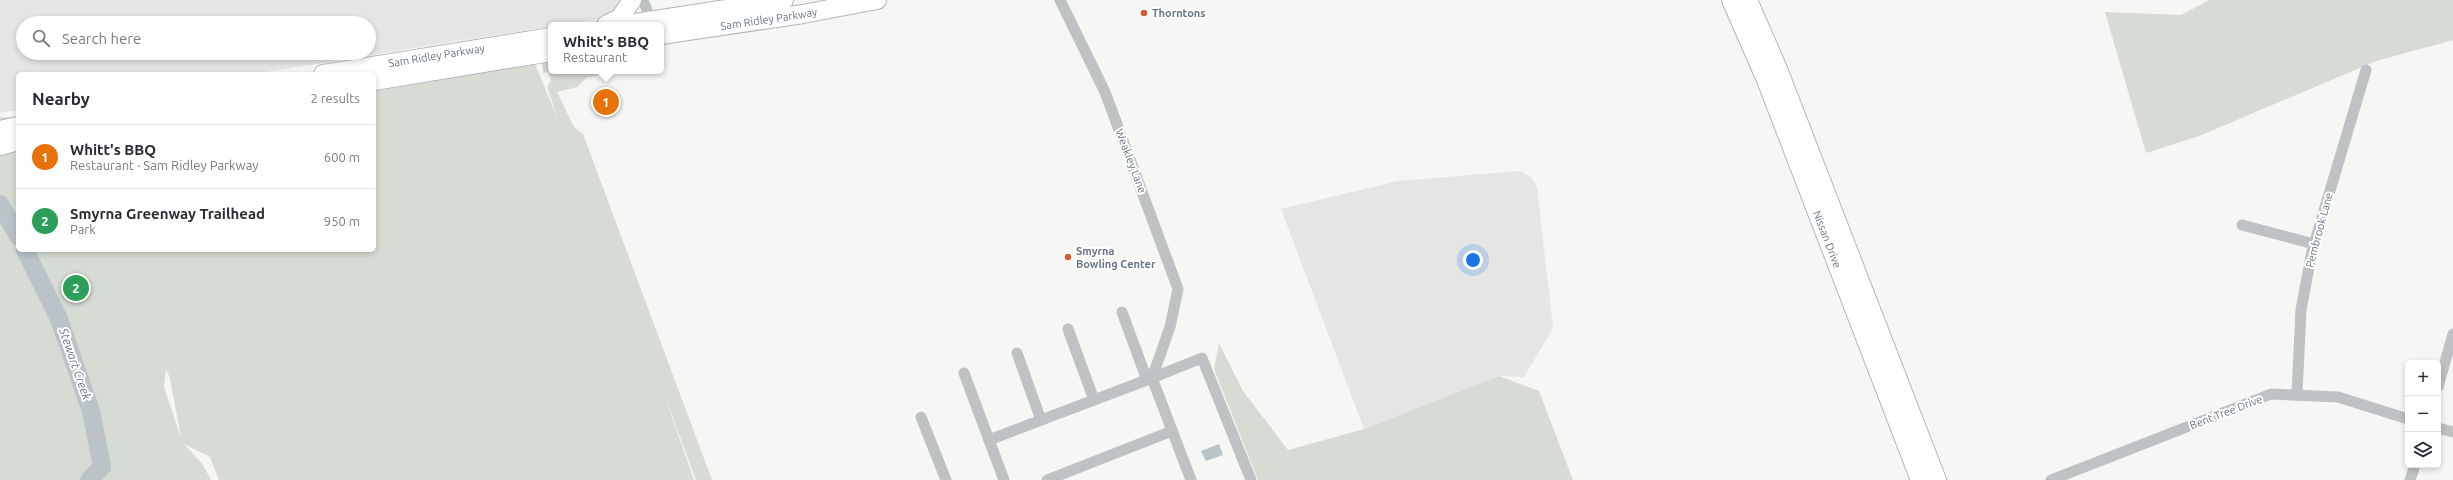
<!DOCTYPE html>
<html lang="en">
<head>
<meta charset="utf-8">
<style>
  body { margin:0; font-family:Ubuntu,sans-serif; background:#f2f2f3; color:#2b2b33 }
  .controls { position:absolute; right:12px; bottom:12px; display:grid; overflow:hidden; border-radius:6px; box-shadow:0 2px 6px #0003 }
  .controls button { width:36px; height:36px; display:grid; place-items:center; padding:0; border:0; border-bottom:1px solid #e1e1e2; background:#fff; color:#2b2b33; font:20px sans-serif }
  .you { position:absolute; left:1473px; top:260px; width:14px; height:14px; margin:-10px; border:3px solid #fff; border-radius:50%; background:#1a73e8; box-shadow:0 0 0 6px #1a73e833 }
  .badge { display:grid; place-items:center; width:26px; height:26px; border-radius:50%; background:#d65c34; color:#fff; font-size:13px; font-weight:700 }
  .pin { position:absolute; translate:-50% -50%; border:2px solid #fff; box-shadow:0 1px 4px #0006 }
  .popup { position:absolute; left:548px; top:22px; width:116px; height:52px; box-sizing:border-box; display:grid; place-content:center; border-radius:6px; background:#fff; filter:drop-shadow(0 1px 3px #0005); font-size:13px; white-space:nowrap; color:#7c7c81 }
  .popup b { font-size:15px; color:#2b2b33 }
  .popup::after { content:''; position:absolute; left:50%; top:100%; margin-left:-8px; border:8px solid transparent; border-top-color:#fff }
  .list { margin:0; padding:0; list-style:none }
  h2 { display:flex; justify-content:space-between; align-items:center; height:52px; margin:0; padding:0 16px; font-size:17px }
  h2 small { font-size:13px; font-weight:400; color:#7c7c81 }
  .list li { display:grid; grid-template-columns:26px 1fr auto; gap:12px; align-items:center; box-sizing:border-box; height:64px; padding:0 16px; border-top:1px solid #e1e1e2 }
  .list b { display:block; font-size:15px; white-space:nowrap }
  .list p { margin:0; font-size:13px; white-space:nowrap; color:#7c7c81 }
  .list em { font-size:13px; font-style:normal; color:#7c7c81 }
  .icon { flex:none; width:22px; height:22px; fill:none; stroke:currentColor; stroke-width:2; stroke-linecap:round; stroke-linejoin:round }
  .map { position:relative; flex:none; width:2453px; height:480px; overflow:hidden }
  .search { position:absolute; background:#fff; box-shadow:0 2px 6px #0003; left:16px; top:16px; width:360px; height:44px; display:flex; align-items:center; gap:10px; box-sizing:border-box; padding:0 14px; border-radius:22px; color:#7c7c81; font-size:15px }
  .panel { position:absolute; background:#fff; box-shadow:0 2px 6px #0003; left:16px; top:72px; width:360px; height:180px; border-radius:6px }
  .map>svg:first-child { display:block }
  .built { fill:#e4e5e4; fill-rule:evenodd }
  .green { fill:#d6dbd3; fill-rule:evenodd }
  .water { fill:#b9c3c8 }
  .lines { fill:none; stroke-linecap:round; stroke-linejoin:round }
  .river { stroke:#b9c3c8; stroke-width:18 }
  .primary-casing { stroke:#b2b6b9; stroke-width:20 }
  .street { stroke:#bec2c5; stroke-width:11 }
  .primary { stroke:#fff; stroke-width:18 }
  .poi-dot { fill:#d65c34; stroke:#fff; stroke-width:1.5 }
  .labels { text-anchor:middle; stroke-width:4; stroke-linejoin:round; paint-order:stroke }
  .poi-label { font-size:11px; font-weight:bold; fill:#687682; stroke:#fff; text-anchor:start }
  .street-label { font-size:11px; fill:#687682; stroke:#fff }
  .water-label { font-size:12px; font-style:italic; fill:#63777f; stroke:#fff }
</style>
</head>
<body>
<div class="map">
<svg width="2453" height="480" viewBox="0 0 2453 480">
  <rect width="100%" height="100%" fill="#f6f6f4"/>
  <g class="built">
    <path d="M 0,0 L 628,0 L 634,13 L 252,74 L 18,74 L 18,110 L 0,113 ZM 23,23 L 369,23 L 369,53 L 23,53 Z"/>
    <polygon points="1519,171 1531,177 1537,187 1553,328 1524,377 1499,376 1364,429 1281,209 1398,181"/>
  </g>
  <g class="green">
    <polygon points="2210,0 2453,0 2453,40 2376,61 2199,136 2146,153 2105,12 2181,15"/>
    <path d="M 551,58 L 551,71 L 613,71 L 586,78 L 577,87 L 557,92 L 574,127 L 583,134 L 712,480 L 696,480 L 663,391 L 694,480 L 219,480 L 210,457 L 184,444 L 203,465 L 211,480 L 0,480 L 0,117 L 18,118 L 18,250 L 374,250 L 374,87 L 533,59 L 559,122 L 547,87 L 551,80 L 548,72 L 543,73 L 542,59 ZM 166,369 L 170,378 L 181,438 L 164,387 Z"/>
    <polygon points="1219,343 1243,391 1288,450 1364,429 1499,376 1539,391 1573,480 1258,480 1214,369"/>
  </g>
  <polygon class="water" points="1219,444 1223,455 1206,461 1201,451"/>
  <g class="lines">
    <g class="river">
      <polyline points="0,204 18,236"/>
      <polyline points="25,250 59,319 91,411 102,467 89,480"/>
    </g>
    <defs>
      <g id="primary">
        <path id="s1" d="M 1731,0 L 1766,80 L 1920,480"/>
        <polyline points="1748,0 1778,69 1937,480"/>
        <polyline points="606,25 620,18 632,0"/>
        <polyline points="623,25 784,0"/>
        <path id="s2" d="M 661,35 L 803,14 L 877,0"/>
        <path id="s3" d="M 323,74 L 551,37"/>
        <polyline points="374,81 551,52"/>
        <polyline points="0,130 18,126"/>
        <polyline points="0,146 18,141"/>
      </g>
    </defs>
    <use href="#primary" class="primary-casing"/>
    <g class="street">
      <polyline points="643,0 653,25"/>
      <polyline points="2242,225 2314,244"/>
      <polyline points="1122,312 1147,380"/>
      <polyline points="1068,329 1094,400"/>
      <polyline points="1017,353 1041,420"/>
      <polyline points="964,373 989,440"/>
      <polyline points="2438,387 2453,334"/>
      <polyline points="2297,394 2301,310 2312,251 2366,70"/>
      <polyline points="921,417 946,480"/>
      <polyline points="2438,428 2453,432"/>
      <polyline points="1004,480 989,440 1152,378 1170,327 1178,289 1105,92 1060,0"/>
      <polyline points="1047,480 1172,431"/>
      <polyline points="1191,480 1152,378 1202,358 1251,480"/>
      <polyline points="2051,480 2271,394 2338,397 2408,419"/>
      <polyline points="2410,480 2415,465"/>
    </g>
    <use href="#primary" class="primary"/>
  </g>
  <g class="poi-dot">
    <circle cx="1144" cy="13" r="4"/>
    <circle cx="1068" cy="257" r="4"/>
  </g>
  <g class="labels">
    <g class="poi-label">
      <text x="1152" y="17">Thorntons</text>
      <text x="1076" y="255">Smyrna<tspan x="1076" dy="13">Bowling Center</tspan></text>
    </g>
    <g class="street-label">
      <text dy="4" stroke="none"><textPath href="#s2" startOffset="109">Sam Ridley Parkway</textPath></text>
      <text dy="4" stroke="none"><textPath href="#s3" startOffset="115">Sam Ridley Parkway</textPath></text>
      <text transform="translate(1131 161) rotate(69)" y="4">Weakley Lane</text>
      <text transform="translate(2319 230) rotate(-75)" y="4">Pembrook Lane</text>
      <text dy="4" stroke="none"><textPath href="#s1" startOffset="258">Nissan Drive</textPath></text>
      <text transform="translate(2226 412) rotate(-21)" y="4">Bent Tree Drive</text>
    </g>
    <g class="water-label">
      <text transform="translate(75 364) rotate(71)" y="4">Stewart Creek</text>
    </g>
  </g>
</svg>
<div class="controls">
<button>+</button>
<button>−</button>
<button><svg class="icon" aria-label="layers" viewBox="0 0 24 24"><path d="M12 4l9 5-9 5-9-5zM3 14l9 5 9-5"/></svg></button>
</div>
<div class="you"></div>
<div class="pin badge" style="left:606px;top:102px;background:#e8710a">1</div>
<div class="popup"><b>Whitt's BBQ</b>Restaurant</div>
<div class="pin badge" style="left:76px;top:288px;background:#2e9e5b">2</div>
<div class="search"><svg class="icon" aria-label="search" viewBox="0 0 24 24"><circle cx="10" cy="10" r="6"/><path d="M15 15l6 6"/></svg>Search here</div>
<section class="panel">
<h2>Nearby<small>2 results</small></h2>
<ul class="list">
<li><span class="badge" style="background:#e8710a">1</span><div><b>Whitt's BBQ</b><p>Restaurant · Sam Ridley Parkway</p></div><em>600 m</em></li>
<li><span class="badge" style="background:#2e9e5b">2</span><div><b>Smyrna Greenway Trailhead</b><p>Park</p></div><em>950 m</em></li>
</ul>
</section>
</div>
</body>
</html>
